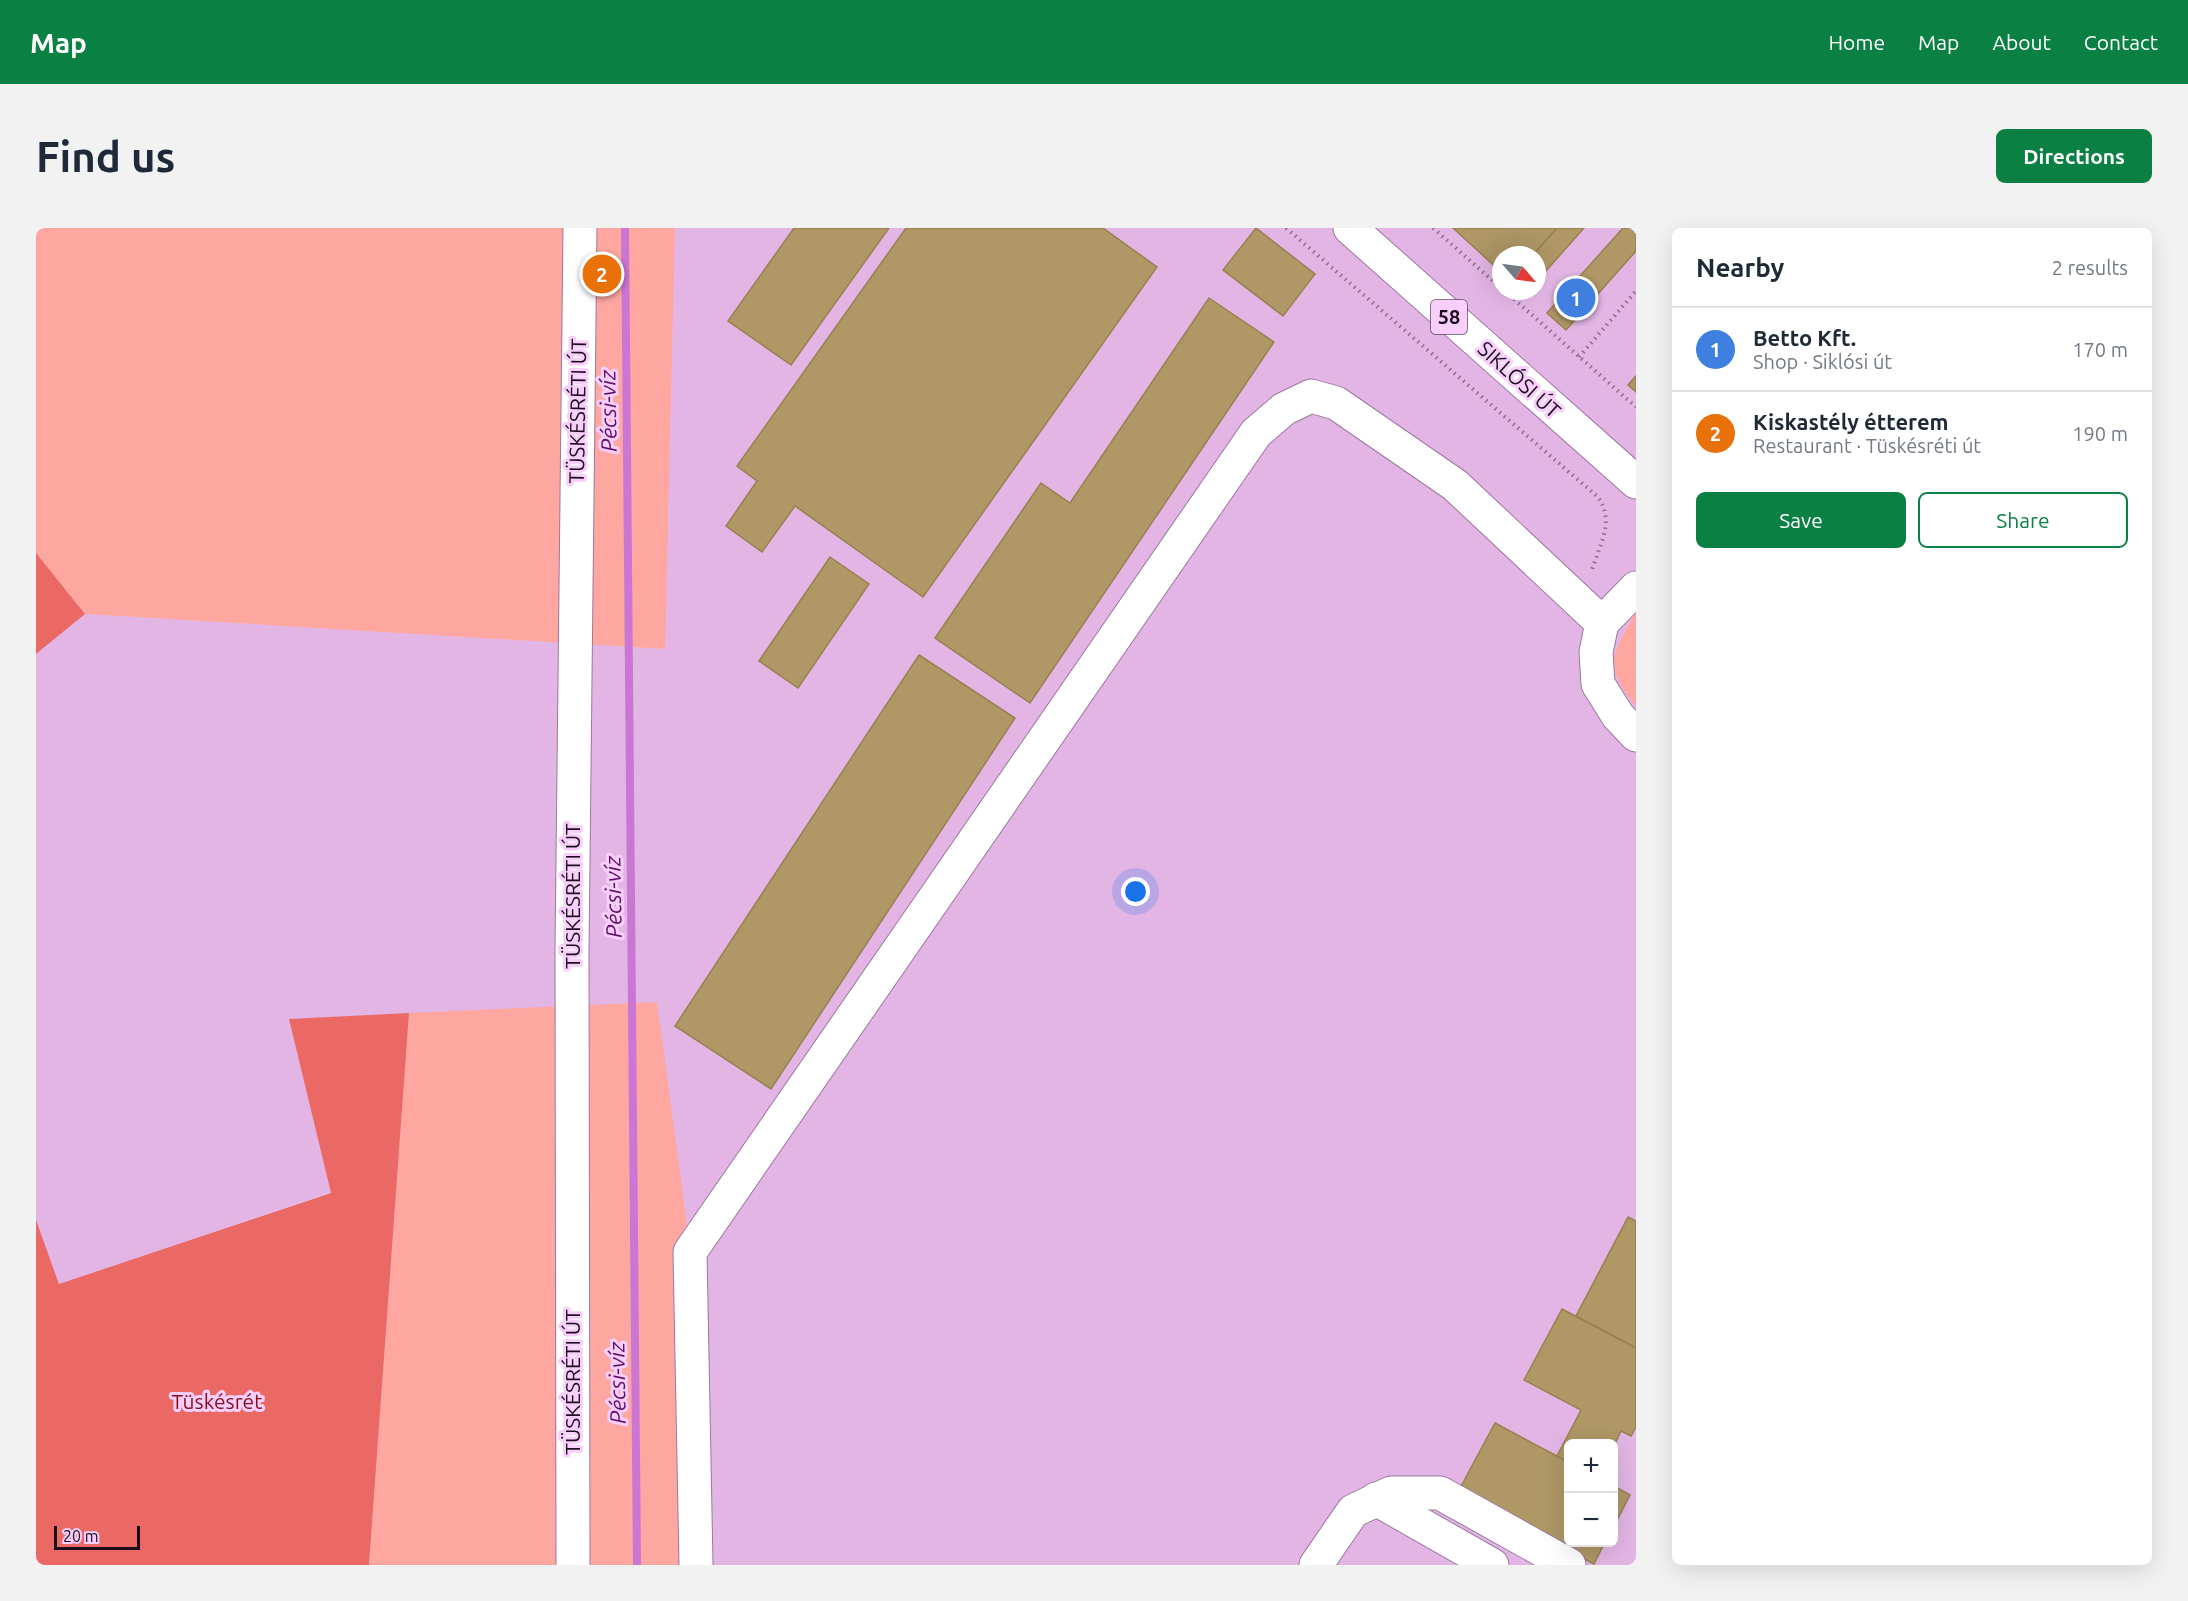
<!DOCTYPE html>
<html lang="en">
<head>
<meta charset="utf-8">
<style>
  body { margin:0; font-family:Ubuntu,sans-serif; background:#f2f2f3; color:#1f2937 }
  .controls { position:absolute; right:18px; bottom:18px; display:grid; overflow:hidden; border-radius:9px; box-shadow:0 6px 24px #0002 }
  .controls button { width:54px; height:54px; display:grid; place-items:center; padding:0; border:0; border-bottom:2px solid #e0e1e3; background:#fff; color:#1f2937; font:30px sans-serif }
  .compass { position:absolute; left:1456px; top:18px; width:54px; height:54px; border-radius:50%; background:#fff; box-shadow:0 6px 24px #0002; rotate:118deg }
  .scale { position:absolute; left:18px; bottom:15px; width:86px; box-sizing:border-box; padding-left:6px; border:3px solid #1c0e1d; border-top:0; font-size:16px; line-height:21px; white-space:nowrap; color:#1c0e1d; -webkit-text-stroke:4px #f7cffa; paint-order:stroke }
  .you { position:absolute; left:1100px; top:664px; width:21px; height:21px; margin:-15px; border:4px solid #fff; border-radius:50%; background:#1a73e8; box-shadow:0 0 0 9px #1a73e833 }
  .badge { display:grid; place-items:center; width:39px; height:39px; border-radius:50%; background:#0b8043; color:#fff; font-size:20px; font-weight:700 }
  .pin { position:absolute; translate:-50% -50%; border:3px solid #fff; box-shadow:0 2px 6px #0006 }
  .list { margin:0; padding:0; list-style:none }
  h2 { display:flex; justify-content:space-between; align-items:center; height:78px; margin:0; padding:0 24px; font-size:26px }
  h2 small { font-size:20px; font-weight:400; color:#747a83 }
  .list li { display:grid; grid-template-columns:39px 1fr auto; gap:18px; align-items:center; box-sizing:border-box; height:84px; padding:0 24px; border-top:2px solid #e0e1e3 }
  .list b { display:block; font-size:22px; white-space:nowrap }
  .list p { margin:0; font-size:20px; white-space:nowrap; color:#747a83 }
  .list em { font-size:20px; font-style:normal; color:#747a83 }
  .actions { display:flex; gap:12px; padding:18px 24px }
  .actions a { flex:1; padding:14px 0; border:2px solid #0b8043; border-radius:9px; text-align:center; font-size:21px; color:#0b8043 }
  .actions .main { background:#0b8043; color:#fff }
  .map { position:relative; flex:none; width:1600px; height:1337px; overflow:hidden; border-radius:9px }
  header { display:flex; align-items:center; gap:36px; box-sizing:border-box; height:84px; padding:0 30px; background:#0b8043; color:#fff }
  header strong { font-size:28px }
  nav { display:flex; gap:33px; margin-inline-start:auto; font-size:21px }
  .intro { display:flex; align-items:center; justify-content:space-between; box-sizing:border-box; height:144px; padding:0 36px }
  h1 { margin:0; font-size:42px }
  .button { padding:15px 27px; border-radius:9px; background:#0b8043; color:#fff; font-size:21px; font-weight:700 }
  main { display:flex; gap:36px; padding:0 36px }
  aside { flex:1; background:#fff; border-radius:9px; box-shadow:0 6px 24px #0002 }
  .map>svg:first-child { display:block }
  .built { fill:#e2b5e5; fill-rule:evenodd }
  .green { fill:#fea7a1 }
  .forest { fill:#ea6965 }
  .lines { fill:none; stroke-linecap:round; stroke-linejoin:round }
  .stream { stroke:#cc76d4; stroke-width:8 }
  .building { fill:#af9766; stroke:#988050; stroke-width:1.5 }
  .minor-casing { stroke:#9d789f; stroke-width:35 }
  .major-casing { stroke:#9d789f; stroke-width:35 }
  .path { stroke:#8b6f8d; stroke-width:4; stroke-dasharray:1.5 4.5; stroke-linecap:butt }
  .minor { stroke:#fff; stroke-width:33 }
  .major { stroke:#fff; stroke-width:33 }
  .labels { text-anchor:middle; stroke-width:6; stroke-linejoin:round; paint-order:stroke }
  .shield { fill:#f7cffa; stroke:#5e485f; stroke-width:1.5 }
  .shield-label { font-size:20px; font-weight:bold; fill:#1c0e1d }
  .street-label { font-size:21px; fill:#1c0e1d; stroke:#f7cffa }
  .park-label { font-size:21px; fill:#880e1a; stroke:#f7cffa }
  .water-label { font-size:22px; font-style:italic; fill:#600e68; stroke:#f7cffa }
</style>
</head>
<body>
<header>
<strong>Map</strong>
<nav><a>Home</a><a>Map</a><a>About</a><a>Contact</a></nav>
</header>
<div class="intro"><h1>Find us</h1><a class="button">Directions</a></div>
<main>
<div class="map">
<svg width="1600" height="1337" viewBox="0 0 1600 1337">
  <rect width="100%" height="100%" fill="#eac2ed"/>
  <path class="built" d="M 639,0 L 1600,0 L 1600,1337 L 671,1337 L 621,774 L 253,791 L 295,964 L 23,1056 L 0,992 L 0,426 L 49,386 L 628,421 ZM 1465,27 L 1501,27 L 1501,63 L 1465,63 ZM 1532,1216 L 1578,1216 L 1578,1314 L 1532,1314 Z"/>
  <g class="green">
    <polygon points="0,0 639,0 629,421 49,386 0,325"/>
    <path d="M 1600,384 L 1600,478 C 1566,436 1576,426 1600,384 Z"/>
    <polygon points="621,774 661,1071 671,1337 333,1337 373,785"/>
  </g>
  <g class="forest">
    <polygon points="0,325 49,386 0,426"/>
    <polygon points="373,785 333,1337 0,1337 0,992 23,1056 295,965 253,791"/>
  </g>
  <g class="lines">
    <polyline class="stream" points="589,0 601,1337"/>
  </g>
  <g class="building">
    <polygon points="758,0 853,0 755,137 692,93"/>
    <polygon points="870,0 1067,0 1121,39 887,369 759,278 726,324 690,298 721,253 701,238"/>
    <polygon points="1220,0 1279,46 1247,88 1187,42"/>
    <polygon points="1417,0 1521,0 1497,27 1465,27 1465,44"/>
    <polygon points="1521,0 1548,0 1501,53 1501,27 1497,27"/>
    <polygon points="1587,0 1600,0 1600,23 1530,102 1511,85"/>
    <polygon points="1173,70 1238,114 994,475 899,410 1005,255 1034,275"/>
    <polygon points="1600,148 1600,164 1592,157"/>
    <polygon points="794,329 833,356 762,460 723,433"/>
    <polygon points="883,427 979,490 735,861 639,798"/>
    <polygon points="1592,989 1600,993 1600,1120 1540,1088"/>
    <polygon points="1526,1081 1600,1120 1600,1199 1595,1208 1585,1203 1578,1218 1578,1216 1532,1216 1532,1234 1521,1228 1545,1182 1488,1152"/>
    <polygon points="1459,1195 1532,1234 1532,1314 1569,1314 1558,1336 1422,1264"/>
    <polygon points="1578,1258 1594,1267 1578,1298"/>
  </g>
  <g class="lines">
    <defs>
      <g id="minor">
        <polyline points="1600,360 1566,395 1560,424 1562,456 1582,488 1600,507"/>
        <polyline points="1340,1271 1456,1337"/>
        <polyline points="537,1337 536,722 544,0"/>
        <polyline points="660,1337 654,1024 1220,205 1248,181 1275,168 1300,175 1419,257 1566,395"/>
        <polyline points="1280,1337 1317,1283 1355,1265 1404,1265 1533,1337"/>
      </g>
      <polyline id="major" points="1314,0 1600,254"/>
    </defs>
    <use href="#minor" class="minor-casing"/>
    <use href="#major" class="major-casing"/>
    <g class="path">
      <path d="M 1250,0 L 1562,269 C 1579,293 1564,316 1556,342"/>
      <polyline points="1397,0 1465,60"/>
      <polyline points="1469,63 1600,179"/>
      <polyline points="1543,129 1600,63"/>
    </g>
    <use href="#minor" class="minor"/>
    <use href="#major" class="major"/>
  </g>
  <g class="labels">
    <rect class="shield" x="1395" y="72" width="36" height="34" rx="4.5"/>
    <g class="shield-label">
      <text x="1413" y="96">58</text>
    </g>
    <g class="street-label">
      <text transform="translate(1483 152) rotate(42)" y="7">SIKLÓSI ÚT</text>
      <text transform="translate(542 183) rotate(-89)" y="7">TÜSKÉSRÉTI ÚT</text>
      <text transform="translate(537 668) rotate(-90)" y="7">TÜSKÉSRÉTI ÚT</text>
      <text transform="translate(537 1154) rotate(-90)" y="7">TÜSKÉSRÉTI ÚT</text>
    </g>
    <g class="park-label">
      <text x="181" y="1181">Tüskésrét</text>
    </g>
    <g class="water-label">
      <text transform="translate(572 183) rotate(-91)" y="8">Pécsi-víz</text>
      <text transform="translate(577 669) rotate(-91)" y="8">Pécsi-víz</text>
      <text transform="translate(581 1155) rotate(-91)" y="8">Pécsi-víz</text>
    </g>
  </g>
</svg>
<div class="controls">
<button>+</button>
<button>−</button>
</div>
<svg class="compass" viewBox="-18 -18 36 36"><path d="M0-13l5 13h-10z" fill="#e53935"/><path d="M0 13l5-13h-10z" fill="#747a83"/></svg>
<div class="scale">20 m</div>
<div class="you"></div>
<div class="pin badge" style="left:1540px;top:70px;background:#3f7fe0">1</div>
<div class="pin badge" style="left:566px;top:46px;background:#e8710a">2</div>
</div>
<aside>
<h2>Nearby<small>2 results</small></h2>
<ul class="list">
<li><span class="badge" style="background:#3f7fe0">1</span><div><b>Betto Kft.</b><p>Shop · Siklósi út</p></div><em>170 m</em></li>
<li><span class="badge" style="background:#e8710a">2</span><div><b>Kiskastély étterem</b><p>Restaurant · Tüskésréti út</p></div><em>190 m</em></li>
</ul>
<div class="actions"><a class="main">Save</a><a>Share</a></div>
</aside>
</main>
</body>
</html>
